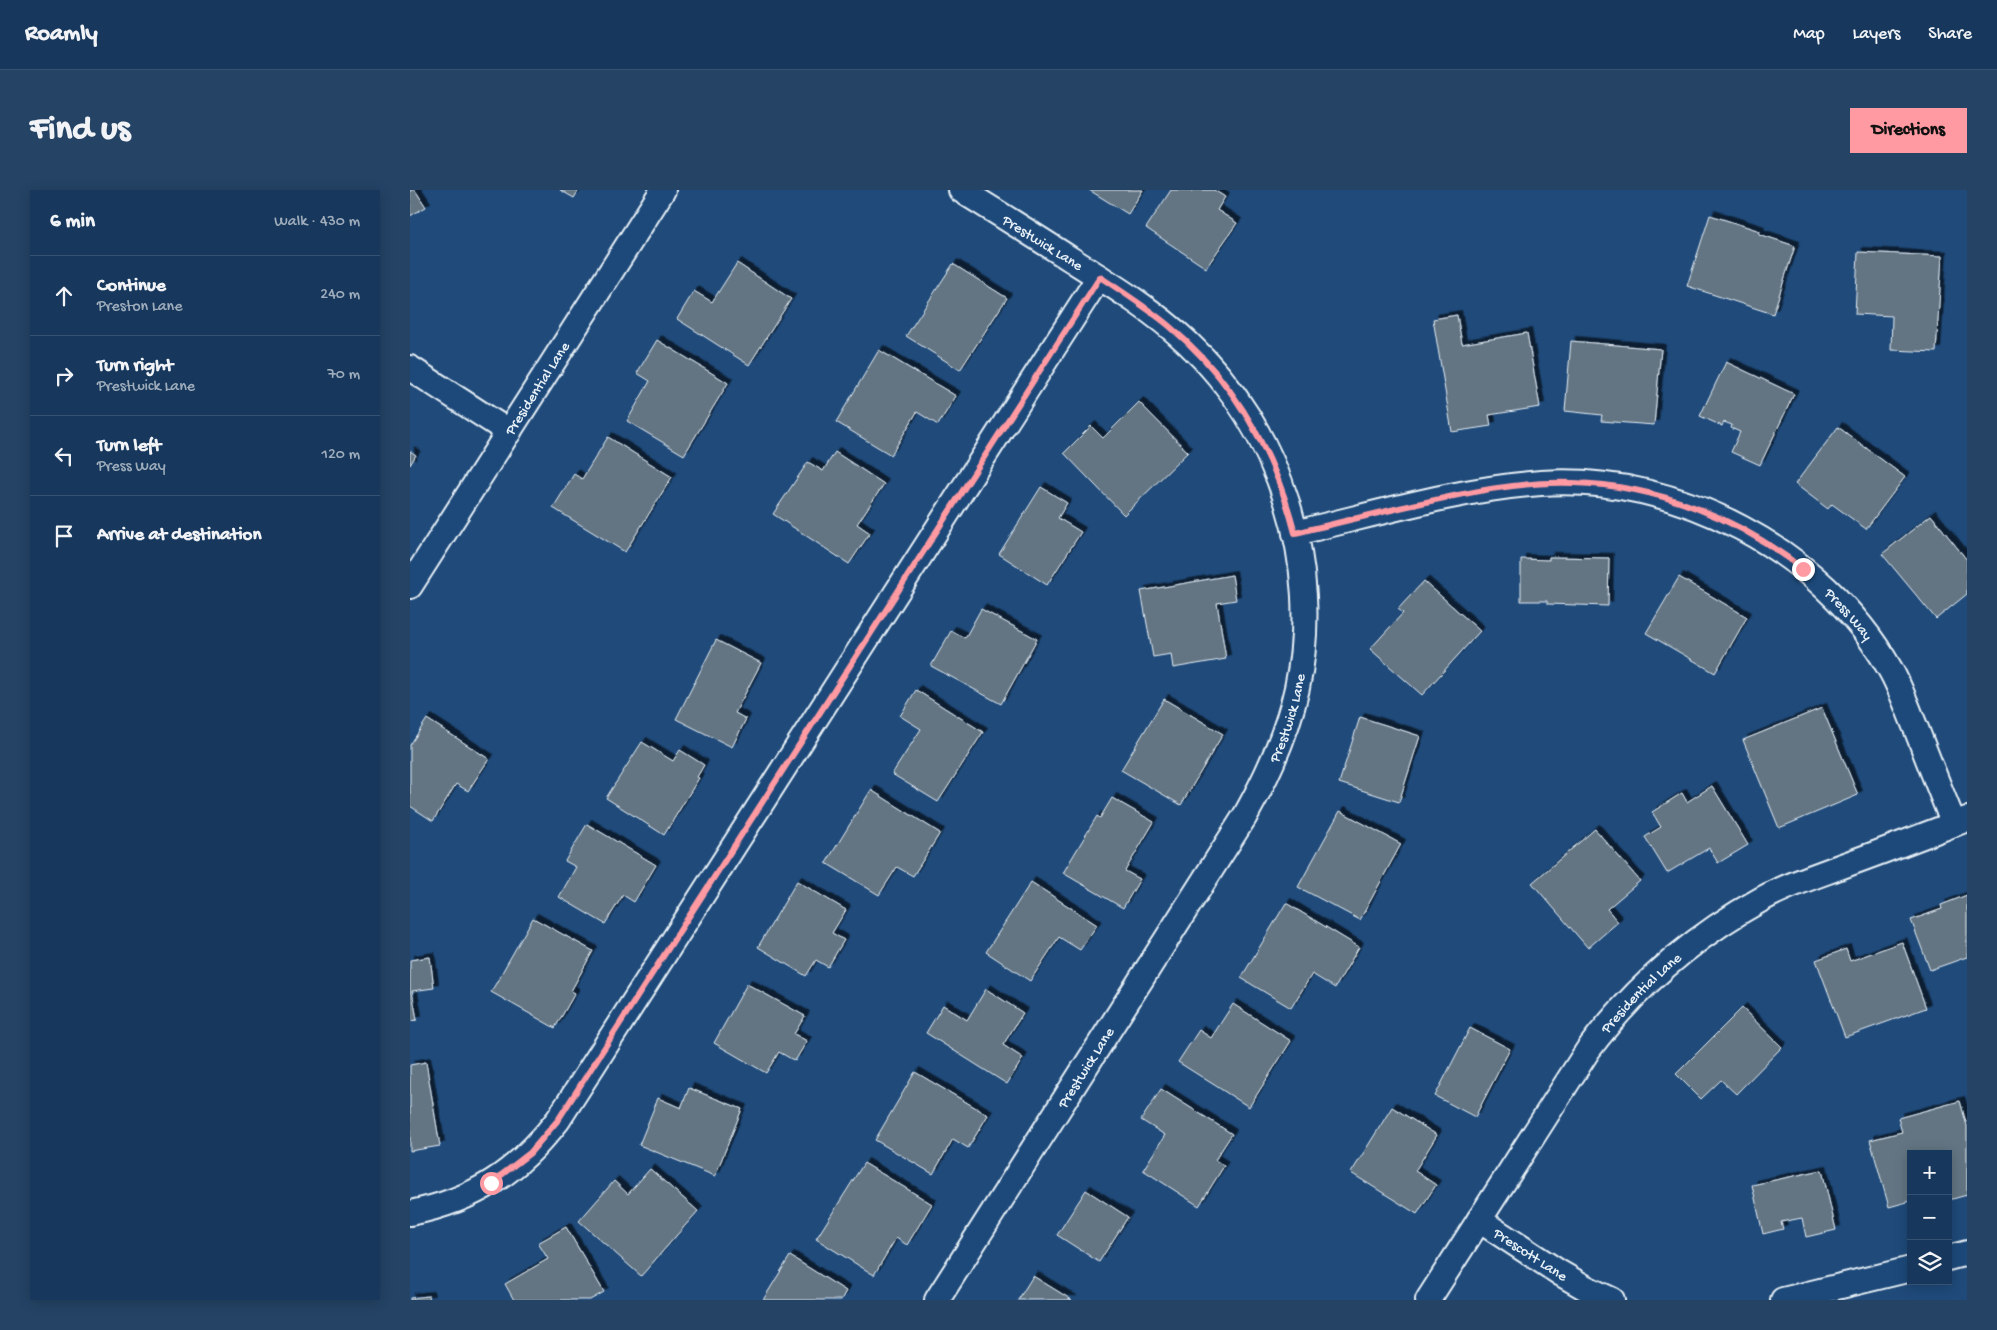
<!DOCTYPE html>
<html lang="en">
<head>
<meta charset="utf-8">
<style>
  body { margin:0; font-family:"Gochi Hand",sans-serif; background:#244365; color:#f1f3f6 }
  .controls { position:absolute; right:15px; bottom:15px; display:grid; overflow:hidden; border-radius:0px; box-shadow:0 2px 12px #0003 }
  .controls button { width:45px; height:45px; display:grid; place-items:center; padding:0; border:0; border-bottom:1px solid #365272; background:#17385c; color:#f1f3f6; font:25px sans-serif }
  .stop { position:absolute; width:15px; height:15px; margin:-11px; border:4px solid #ff9aa2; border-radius:50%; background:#fff }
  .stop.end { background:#ff9aa2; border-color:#fff; box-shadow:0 1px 5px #0008 }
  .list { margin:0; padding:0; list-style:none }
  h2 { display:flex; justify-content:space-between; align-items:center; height:65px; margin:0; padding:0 20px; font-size:21px }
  h2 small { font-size:16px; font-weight:400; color:#9eacbb }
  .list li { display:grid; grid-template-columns:32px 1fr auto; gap:15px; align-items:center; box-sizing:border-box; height:80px; padding:0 20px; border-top:1px solid #365272 }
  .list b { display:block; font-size:19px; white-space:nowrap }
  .list p { margin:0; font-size:16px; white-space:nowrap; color:#9eacbb }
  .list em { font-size:16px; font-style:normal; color:#9eacbb }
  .icon { flex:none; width:28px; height:28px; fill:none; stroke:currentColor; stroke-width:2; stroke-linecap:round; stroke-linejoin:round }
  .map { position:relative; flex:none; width:1557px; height:1110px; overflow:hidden; border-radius:0px }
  header { display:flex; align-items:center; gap:30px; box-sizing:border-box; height:70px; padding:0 25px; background:#17385c; border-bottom:1px solid #365272 }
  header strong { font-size:24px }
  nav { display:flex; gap:28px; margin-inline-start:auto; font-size:18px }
  .intro { display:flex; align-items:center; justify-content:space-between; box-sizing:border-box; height:120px; padding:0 30px }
  h1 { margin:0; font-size:35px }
  .button { padding:12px 22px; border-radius:0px; background:#ff9aa2; color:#111; font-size:18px; font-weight:700 }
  main { display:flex; gap:30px; padding:0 30px }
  aside { flex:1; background:#17385c; border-radius:0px; box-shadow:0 2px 12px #0003 }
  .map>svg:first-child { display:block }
  .building { fill:#637483; stroke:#e8f1f8; filter:url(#shadow) }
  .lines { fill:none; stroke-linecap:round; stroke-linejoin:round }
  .minor-casing { stroke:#e8f1f8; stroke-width:28 }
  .minor { stroke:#1f4a7a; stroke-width:24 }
  .route { stroke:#ff9aa2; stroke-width:6 }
  .labels { text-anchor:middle; stroke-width:4.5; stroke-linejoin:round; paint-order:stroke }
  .street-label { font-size:15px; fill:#e8f1f8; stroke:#1f4a7a }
</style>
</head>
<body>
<header>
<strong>Roamly</strong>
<nav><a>Map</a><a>Layers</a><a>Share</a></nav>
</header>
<div class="intro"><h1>Find us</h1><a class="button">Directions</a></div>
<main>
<aside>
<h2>6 min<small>Walk · 430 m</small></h2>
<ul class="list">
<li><svg class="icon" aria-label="ahead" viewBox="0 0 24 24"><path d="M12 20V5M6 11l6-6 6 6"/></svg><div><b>Continue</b><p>Preston Lane</p></div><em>240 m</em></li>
<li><svg class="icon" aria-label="right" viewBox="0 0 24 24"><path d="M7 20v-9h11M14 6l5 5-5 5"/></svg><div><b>Turn right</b><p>Prestwick Lane</p></div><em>70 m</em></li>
<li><svg class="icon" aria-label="left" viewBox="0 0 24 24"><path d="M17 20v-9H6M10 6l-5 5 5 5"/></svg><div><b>Turn left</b><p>Press Way</p></div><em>120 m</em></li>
<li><svg class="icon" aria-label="arrive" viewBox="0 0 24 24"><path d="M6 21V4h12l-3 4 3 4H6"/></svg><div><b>Arrive at destination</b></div></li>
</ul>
</aside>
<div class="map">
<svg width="1557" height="1110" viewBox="0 0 1557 1110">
  <defs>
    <filter id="shadow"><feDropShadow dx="4.5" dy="-4.5" stdDeviation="0" flood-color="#0009"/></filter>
  </defs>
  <rect width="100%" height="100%" fill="#1f4a7a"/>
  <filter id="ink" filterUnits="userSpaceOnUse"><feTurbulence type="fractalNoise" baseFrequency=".02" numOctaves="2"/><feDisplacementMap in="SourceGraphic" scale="10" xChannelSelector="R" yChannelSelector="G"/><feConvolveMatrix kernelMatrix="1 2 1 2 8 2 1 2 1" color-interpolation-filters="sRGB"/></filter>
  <g filter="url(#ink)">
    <g class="building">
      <polygon points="0,0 5,0 16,17 0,26"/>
      <polygon points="150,0 169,0 164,8"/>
      <polygon points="679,0 733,0 718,24"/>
      <polygon points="761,0 779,0 781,2 782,0 804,0 815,7 807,20 827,33 796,78 736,38"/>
      <polygon points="1300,25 1350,41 1349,44 1385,56 1363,124 1277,96"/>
      <polygon points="1448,62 1532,66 1526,162 1481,160 1482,126 1445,124"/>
      <polygon points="327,73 381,109 339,175 267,129 284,101 302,112"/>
      <polygon points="543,74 597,108 550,180 496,146"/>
      <polygon points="1047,125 1052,154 1117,143 1130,217 1079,225 1081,236 1042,242 1023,129"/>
      <polygon points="247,150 318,193 274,265 217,231 240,191 227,183"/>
      <polygon points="1161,151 1251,159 1244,235 1191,231 1192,225 1155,221"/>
      <polygon points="469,160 546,206 528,235 507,222 481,265 426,232"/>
      <polygon points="1316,172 1384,204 1350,275 1321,262 1330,242 1321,238 1322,235 1314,232 1312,236 1290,226"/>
      <polygon points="729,212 778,262 714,325 654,263 681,236 693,248"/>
      <polygon points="1428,237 1495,287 1456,339 1422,314 1418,319 1385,294"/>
      <polygon points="198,247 262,287 215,362 143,318 164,284 172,289"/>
      <polygon points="0,261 6,265 0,275"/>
      <polygon points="425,262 474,294 447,334 460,343 439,374 363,324 398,272 413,281"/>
      <polygon points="631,297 657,313 648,328 671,342 637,395 589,364"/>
      <polygon points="1521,325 1557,370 1557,404 1526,429 1472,364"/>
      <polygon points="1139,367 1199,368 1198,416 1137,414 1137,411 1111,411 1111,369 1139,370"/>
      <polygon points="822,385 826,410 807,413 816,469 763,478 761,464 743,467 731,401"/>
      <polygon points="1269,387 1337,427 1305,483 1236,443"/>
      <polygon points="1014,391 1070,441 1012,505 960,459 993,423 988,419"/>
      <polygon points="571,419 627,449 591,514 521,476 541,441 555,448"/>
      <polygon points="306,450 351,473 325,523 336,529 322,557 266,529"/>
      <polygon points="506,500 573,542 528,612 482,584 511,539 490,526"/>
      <polygon points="754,509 813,544 771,615 711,580"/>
      <polygon points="1412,518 1448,605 1369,638 1333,550"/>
      <polygon points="950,527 1010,546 989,612 929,593"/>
      <polygon points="17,529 79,569 58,601 46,594 23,631 0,616 0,555"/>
      <polygon points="232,552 263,571 270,560 294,575 287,587 289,588 254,645 196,608"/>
      <polygon points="1302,596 1338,655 1308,673 1299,658 1257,683 1235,647 1251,637 1242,622 1272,603 1277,612"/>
      <polygon points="461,600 530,643 503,686 487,677 469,705 416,673"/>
      <polygon points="702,608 744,632 715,681 730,689 713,718 653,683 687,626 690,628"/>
      <polygon points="930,621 991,654 950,730 888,697"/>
      <polygon points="177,634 246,675 224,712 213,705 195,734 149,707 166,677 155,671"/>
      <polygon points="1185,639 1230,691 1197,719 1208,732 1178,758 1122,693"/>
      <polygon points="387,691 436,720 422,743 434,750 418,777 406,770 396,786 348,757"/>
      <polygon points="621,692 687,735 670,760 649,747 620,791 576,762"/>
      <polygon points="1557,705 1557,767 1520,780 1501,730 1532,719 1531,715"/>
      <polygon points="876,713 949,757 925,798 902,784 881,818 831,788"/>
      <polygon points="123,728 183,761 161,801 165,803 145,838 81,802"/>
      <polygon points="1492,752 1516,818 1435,847 1406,770 1436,759 1440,771"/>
      <polygon points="20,767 24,798 2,801 7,830 0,831 0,770"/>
      <polygon points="337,794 395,826 384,844 397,851 385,871 369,862 356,883 304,853"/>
      <polygon points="576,799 613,823 593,855 613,868 597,894 516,843 533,815 557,830"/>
      <polygon points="823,814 881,851 839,917 768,872 789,840 801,848"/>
      <polygon points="1332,818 1372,857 1326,904 1311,890 1291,909 1266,884"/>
      <polygon points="1060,838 1100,859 1065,927 1025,906"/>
      <polygon points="16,872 30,956 0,961 0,875"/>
      <polygon points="505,882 578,925 558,958 543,949 523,984 465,950"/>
      <polygon points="279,898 332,919 305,986 229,955 248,908 271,918"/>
      <polygon points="751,899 822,944 805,970 814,976 789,1016 733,980 755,945 731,930"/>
      <polygon points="1550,911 1557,936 1557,1005 1539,1010 1538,964 1501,964 1501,1011 1479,1017 1460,950 1492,942 1488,928"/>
      <polygon points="982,917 1027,945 1005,981 1026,995 1007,1024 941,983"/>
      <polygon points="454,973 522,1014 497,1055 486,1048 464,1085 406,1049"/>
      <polygon points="240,979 288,1021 231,1086 169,1031 204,991 218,1004"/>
      <polygon points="1412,980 1426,1040 1396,1047 1392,1028 1371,1032 1373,1039 1353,1044 1342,995"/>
      <polygon points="676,1000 718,1027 689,1072 647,1045"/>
      <polygon points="156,1037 194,1102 180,1110 104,1110 95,1094 138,1069 128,1053"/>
      <polygon points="380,1066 436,1101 431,1110 353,1110"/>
      <polygon points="623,1086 662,1110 608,1110"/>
      <polygon points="19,1106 20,1110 0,1110 0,1108"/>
    </g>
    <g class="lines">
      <defs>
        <g id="minor">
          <polyline points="0,178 99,242"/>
          <path id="s1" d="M 885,343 C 966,324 1048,299 1131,293 C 1268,284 1412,360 1480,479 C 1491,498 1498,520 1507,541 C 1519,572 1531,603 1544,634"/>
          <path id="s2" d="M 0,396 L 253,0"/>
          <path d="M 0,1023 C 66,1010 107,982 148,930 L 689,87"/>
          <path id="s3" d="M 1069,1030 L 1150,1083 L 1176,1098 L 1202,1110"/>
          <polyline points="1538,1068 1557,1063"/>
          <path id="s4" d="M 527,1110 L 835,626 C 858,585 877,544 887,498 C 913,375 870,239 778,153 C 743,120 702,95 662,70 C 625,46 588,23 551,0"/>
          <path id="s5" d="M 1018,1110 L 1178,860 C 1225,797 1283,747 1352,709 C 1377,695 1405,686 1432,676 C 1474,661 1515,645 1557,629"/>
          <polyline points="1373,1110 1501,1079"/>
        </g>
      </defs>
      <use href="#minor" class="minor-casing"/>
      <use href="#minor" class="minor"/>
    </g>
  </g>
  <g class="lines" filter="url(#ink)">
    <path class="route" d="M 81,993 L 120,963 L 148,930 L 690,87 C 713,102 736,117 758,135 C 823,189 864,261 885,343 C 924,334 963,324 1003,315 C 1055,303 1109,291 1163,293 C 1247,295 1328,328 1393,379"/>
  </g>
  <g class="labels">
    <g class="street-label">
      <text transform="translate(633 52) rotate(32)" y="5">Prestwick Lane</text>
      <text dy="5" stroke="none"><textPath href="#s2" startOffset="235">Presidential Lane</textPath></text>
      <text dy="5" stroke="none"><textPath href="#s1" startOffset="598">Press Way</textPath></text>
      <text dy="5" stroke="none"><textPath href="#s4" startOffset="681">Prestwick Lane</textPath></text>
      <text dy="5" stroke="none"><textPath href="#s5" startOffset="375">Presidential Lane</textPath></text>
      <text dy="5" stroke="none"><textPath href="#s4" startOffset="276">Prestwick Lane</textPath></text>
      <text dy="5" stroke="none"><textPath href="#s3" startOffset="62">Prescott Lane</textPath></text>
    </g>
  </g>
</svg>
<div class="controls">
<button>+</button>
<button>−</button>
<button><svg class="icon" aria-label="layers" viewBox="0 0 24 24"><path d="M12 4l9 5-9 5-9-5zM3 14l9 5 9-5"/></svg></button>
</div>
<div class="stop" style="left:81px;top:993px"></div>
<div class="stop end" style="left:1393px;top:379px"></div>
</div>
</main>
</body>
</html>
